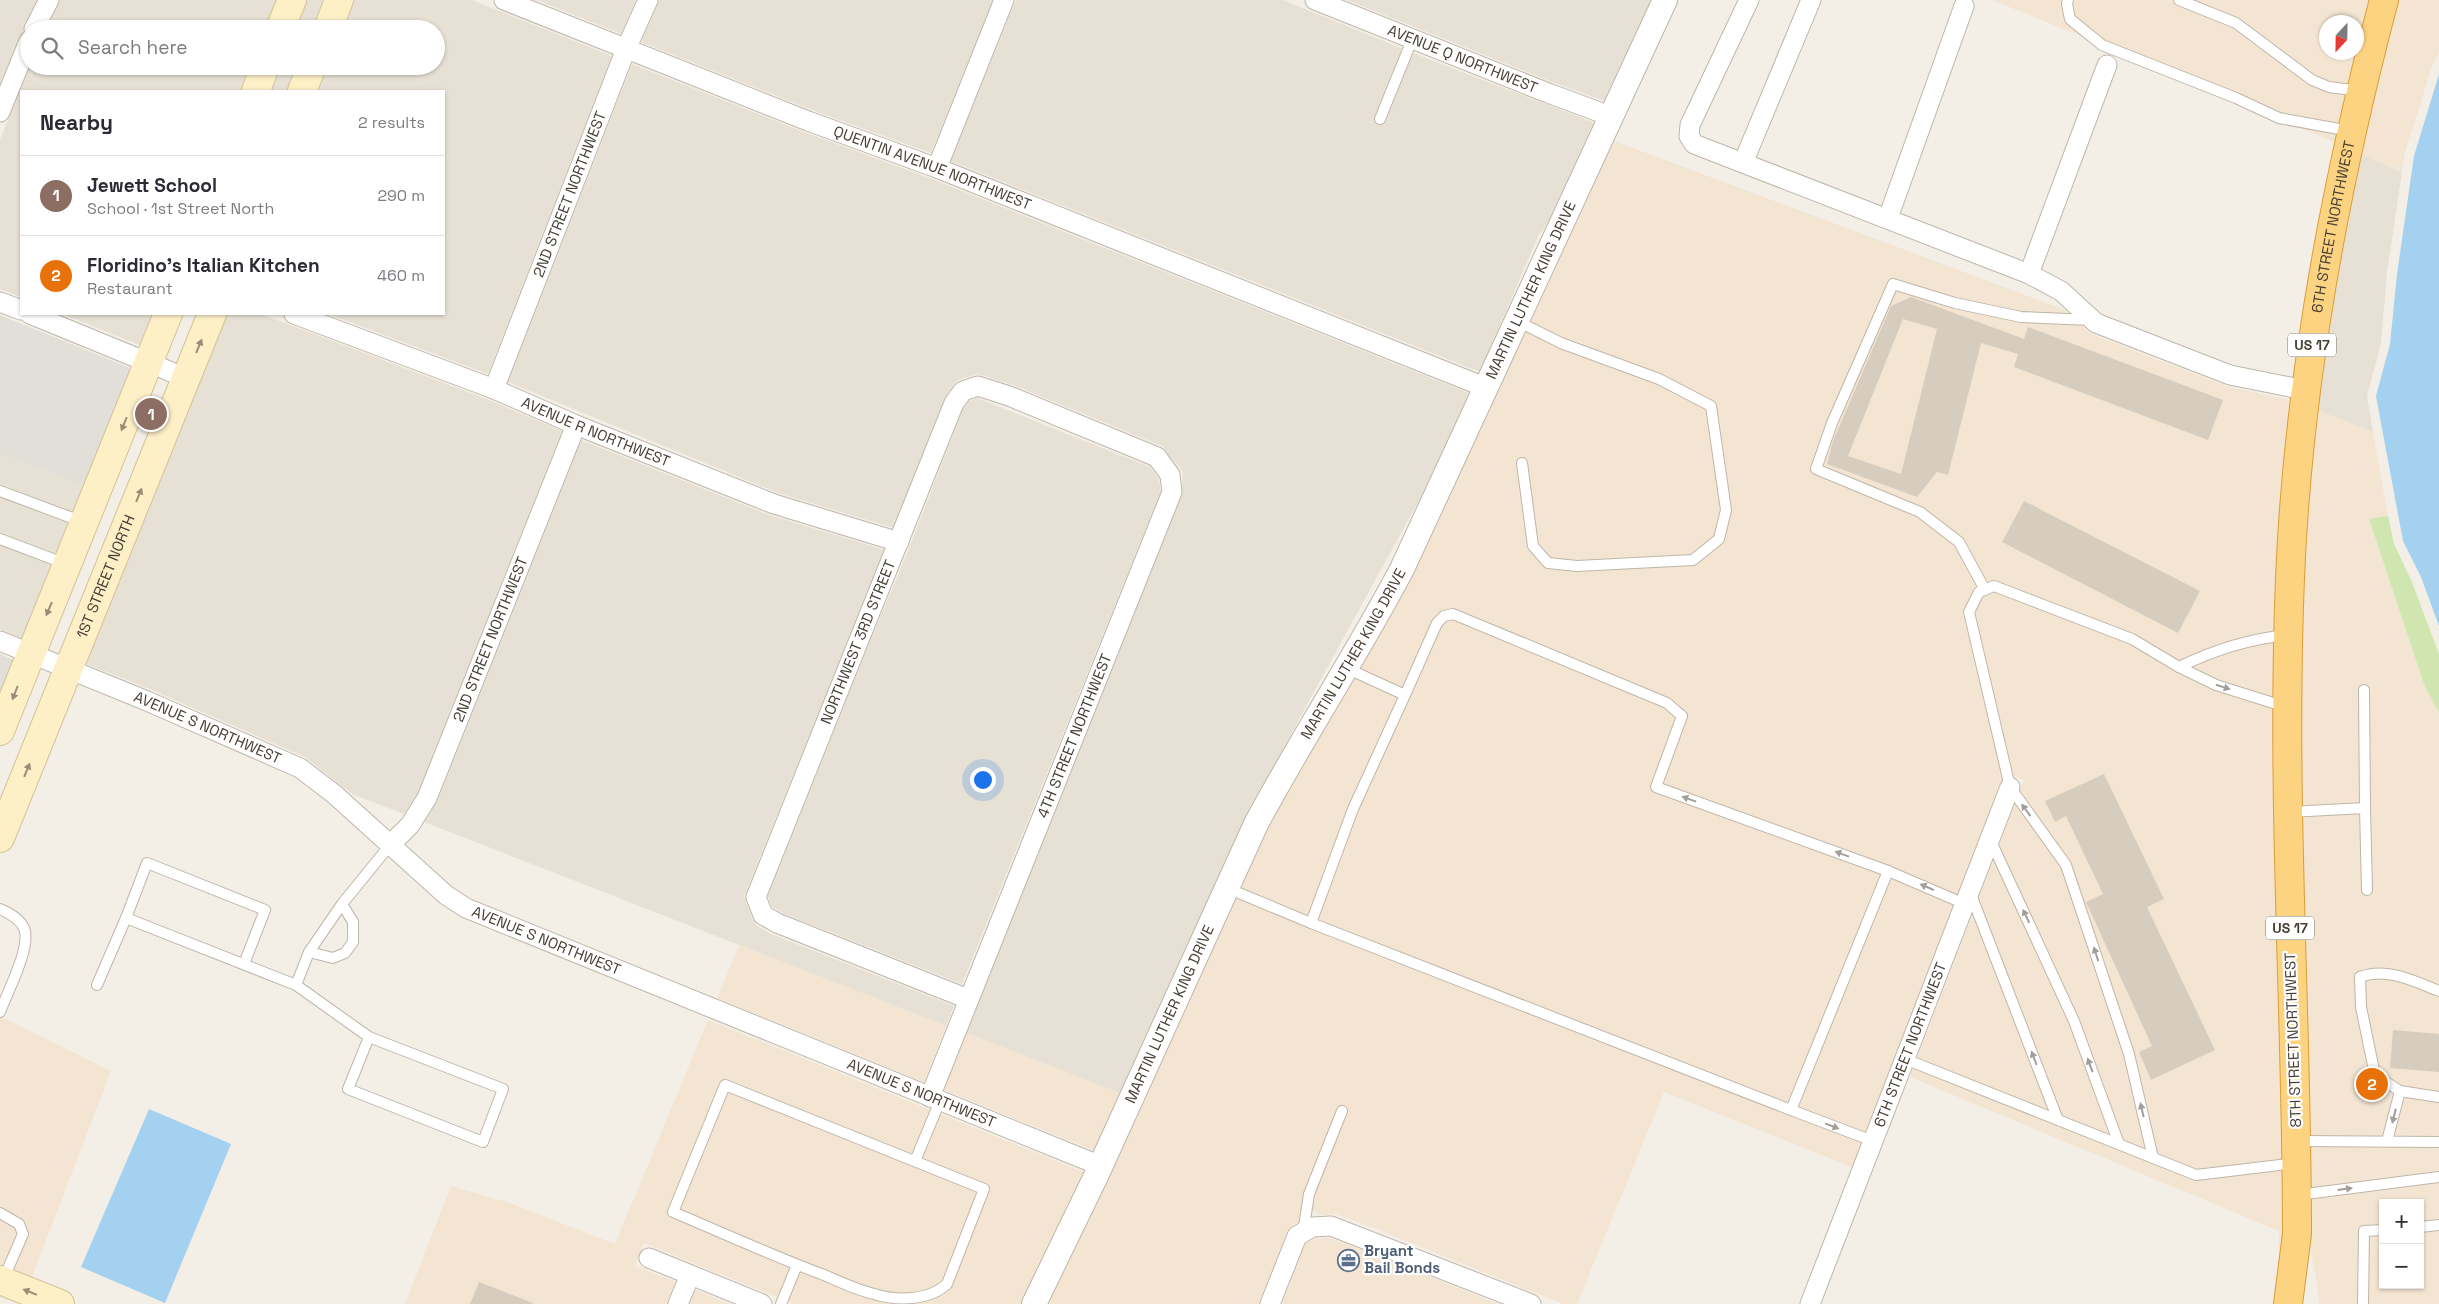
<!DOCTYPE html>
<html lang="en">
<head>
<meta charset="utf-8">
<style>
  body { margin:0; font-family:"Space Grotesk",sans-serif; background:#f7f7f7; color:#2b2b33 }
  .controls { position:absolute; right:15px; bottom:15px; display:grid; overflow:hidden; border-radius:0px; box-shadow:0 1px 4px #0004 }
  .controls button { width:45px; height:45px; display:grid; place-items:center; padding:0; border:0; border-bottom:1px solid #e1e1e2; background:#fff; color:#2b2b33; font:25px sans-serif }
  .compass { position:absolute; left:2319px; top:15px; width:45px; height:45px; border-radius:50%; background:#fff; box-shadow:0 1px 4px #0004; rotate:202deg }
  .you { position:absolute; left:982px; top:779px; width:18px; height:18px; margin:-12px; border:4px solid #fff; border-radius:50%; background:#1a73e8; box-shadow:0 0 0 8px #1a73e833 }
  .badge { display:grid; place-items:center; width:32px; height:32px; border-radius:50%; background:#7c3aed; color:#fff; font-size:16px; font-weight:700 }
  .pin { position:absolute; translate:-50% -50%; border:2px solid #fff; box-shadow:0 1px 5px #0006 }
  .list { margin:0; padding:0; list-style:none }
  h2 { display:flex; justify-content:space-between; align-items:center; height:65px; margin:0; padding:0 20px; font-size:21px }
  h2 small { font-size:16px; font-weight:400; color:#7c7c81 }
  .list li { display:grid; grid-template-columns:32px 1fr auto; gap:15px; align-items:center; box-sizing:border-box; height:80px; padding:0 20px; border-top:1px solid #e1e1e2 }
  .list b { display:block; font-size:19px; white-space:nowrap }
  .list p { margin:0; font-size:16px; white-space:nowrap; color:#7c7c81 }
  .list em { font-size:16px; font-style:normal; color:#7c7c81 }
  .icon { flex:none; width:28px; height:28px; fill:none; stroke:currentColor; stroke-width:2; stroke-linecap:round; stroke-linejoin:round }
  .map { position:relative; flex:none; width:2439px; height:1304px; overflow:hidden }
  .search { position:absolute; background:#fff; box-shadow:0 1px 4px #0004; left:20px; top:20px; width:425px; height:55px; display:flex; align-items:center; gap:12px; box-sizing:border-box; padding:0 18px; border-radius:28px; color:#7c7c81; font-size:19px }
  .panel { position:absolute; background:#fff; box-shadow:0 1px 4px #0004; left:20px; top:90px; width:425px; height:225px; border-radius:0px }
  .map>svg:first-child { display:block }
  .residential { fill:#e7e1d5 }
  .commercial { fill:#f4e5d2; fill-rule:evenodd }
  .industrial { fill:#e2ded8 }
  .green { fill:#cfe6b0 }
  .water { fill:#a4d1ef }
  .building { fill:#d7cdbf; fill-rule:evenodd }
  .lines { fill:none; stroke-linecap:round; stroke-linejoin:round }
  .service-casing { stroke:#beb6a9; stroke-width:12 }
  .minor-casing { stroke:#beb6a9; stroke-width:21 }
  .tertiary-casing { stroke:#beb6a9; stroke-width:26 }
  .secondary-casing { stroke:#d2c297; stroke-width:30 }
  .trunk-casing { stroke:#da9d39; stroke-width:30 }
  .service { stroke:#fff; stroke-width:10 }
  .minor { stroke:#fff; stroke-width:19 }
  .tertiary { stroke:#fff; stroke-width:24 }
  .secondary { stroke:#fdefc6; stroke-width:28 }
  .trunk { stroke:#fcd380; stroke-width:28 }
  .oneway { fill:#988e77 }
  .oneway2 { fill:#a29f9a }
  .labels { text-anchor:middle; stroke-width:4.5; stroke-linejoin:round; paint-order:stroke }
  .shield { fill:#fff; stroke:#7e7972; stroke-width:1 }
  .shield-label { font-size:14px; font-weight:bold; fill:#463f36 }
  .street-label { font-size:15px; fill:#463f36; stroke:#fff }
  .service-label { font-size:15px; font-weight:bold; fill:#4e5e75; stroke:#fff; text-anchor:start }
</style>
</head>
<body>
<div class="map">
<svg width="2439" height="1304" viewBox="0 0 2439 1304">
  <rect width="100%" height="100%" fill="#f3efe7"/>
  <g class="residential">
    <polygon points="0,0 37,0 0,83"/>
    <polygon points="60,0 281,0 269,29 46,29"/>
    <polygon points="304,0 327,0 316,29 292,29"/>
    <polygon points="350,0 472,0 612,56 488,374 328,314 444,314 444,91 314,91 324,66 436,66 436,29 339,29"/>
    <polygon points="537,0 636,0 621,34"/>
    <polygon points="659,0 993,0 931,153 812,110 641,42"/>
    <polygon points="1016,0 1283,0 1423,57 1595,123 1553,217 1539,234 1480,372 951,161"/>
    <polygon points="1347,0 1653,0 1605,101 1552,82"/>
    <polygon points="632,64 804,132 932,179 1471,394 1445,453 1304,710 1247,820 1122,1094 966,1033 1181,496 1183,472 1162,446 1013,385 978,374 957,380 944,399 894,528 778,493 508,382"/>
    <polygon points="30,66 254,66 244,91 21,91 21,297 0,289 0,140"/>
    <polygon points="277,66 301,66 291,91 267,91"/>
    <polygon points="2358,153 2402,172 2387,273 2381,343 2367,396 2373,432 2314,409"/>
    <polygon points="63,314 157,314 144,347"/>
    <polygon points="224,314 261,314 489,400 562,431 418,793 404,814 352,794 305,757 152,690 82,662"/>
    <polygon points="977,398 1150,467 1159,480 1161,491 962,984 782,913 772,907 768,896 868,646 906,556 963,409 969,401"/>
    <polygon points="581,440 769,515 885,550 744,896 753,920 757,926 771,934 954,1006 946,1026 424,822 437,802"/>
    <polygon points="0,454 87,487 25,639 0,629"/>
  </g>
  <g class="commercial">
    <path d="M 1992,0 L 2373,0 L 2338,144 L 2183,77 ZM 2326,22 L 2356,22 L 2356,52 L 2326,52 Z"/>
    <polygon points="2395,0 2439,0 2439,52 2433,63 2405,153 2402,172 2358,153"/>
    <polygon points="1612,140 2063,309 2091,334 2226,386 2293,401 2286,1225 2278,1293 2279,1231 1910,1077 2024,780 2005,773 1852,1167 1664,1092 1577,1304 1563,1304 1366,1225 1335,1214 1318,1215 1316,1211 1292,1226 1287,1232 1259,1304 1046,1304 1266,829 1411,574"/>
    <path d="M 2314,409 L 2373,432 L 2388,516 L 2369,520 L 2424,684 L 2439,713 L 2439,1304 L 2320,1304 L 2308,1232 L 2300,914 L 2300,577 ZM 2383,1203 L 2420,1203 L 2420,1285 L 2383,1285 Z"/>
    <polygon points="739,945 946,1026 924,1082 717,998"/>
    <polygon points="0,1016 111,1071 26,1292 0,1282"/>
    <polygon points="708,1020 1086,1173 1023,1304 794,1304 644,1243 635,1266 676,1282 667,1304 405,1304 451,1186 510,1203 615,1244"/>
    <polygon points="966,1033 1122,1094 1096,1151 944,1090"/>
    <polygon points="1329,1238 1357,1248 1498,1304 1282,1304 1305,1244 1314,1239"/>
    <polygon points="695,1290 730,1304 690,1304"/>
  </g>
  <g class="industrial">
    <polygon points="0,315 135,370 87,487 0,454"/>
    <polygon points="0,654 16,661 0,702"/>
  </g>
  <polygon class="green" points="2388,516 2394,544 2412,582 2439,654 2439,713 2424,684 2369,519"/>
  <g class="water">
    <polygon points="2439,74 2439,626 2421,577 2403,541 2376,396 2390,344 2397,274 2414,156"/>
    <polygon points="149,1109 231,1144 165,1303 81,1267"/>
  </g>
  <g class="building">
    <path d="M 1911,297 L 2024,339 L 2028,327 L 2223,400 L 2208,440 L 2014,367 L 2018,354 L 1981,343 L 1948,475 L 1937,472 L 1917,497 L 1827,464 L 1833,441 L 1891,306 ZM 1903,319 L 1937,329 L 1901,474 L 1848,456 Z"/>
    <polygon points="2024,501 2200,591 2178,633 2002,542"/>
    <polygon points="2104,774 2164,899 2147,907 2215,1050 2151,1080 2139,1052 2152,1046 2086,902 2103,894 2066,816 2055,822 2045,801"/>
    <polygon points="2393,1030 2439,1034 2439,1072 2390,1068"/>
    <polygon points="479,1282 533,1303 532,1304 470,1304"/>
  </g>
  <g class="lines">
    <defs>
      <g id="service">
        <polyline points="2068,0 2067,4 2070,19 2102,45 2236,98 2279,118 2350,131"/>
        <polyline points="2179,0 2236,23 2312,80 2329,87 2360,91"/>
        <polyline points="1380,119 1412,40"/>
        <polyline points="1517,321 1561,343 1659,379 1711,406 1726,510 1719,539 1693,560 1577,566 1548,563 1533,546 1522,463"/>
        <polyline points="0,491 83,522"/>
        <polyline points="0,539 66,564"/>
        <polyline points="1985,590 1959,542 1920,512 1816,469 1832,423 1893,284 1955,303 2021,317 2091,320"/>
        <path d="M 2179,667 C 2214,650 2248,639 2287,635"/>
        <polyline points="2364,690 2365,808"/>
        <polyline points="1405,695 1437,623 1444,616 1453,614 1667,703 1682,716 1656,787 1888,871 1965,904"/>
        <polyline points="2289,812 2365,808 2367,890"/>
        <polyline points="1990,839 2074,1021 2119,1144"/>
        <polyline points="1227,888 1311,923 1353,809 1405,695 1346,668"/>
        <polyline points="1970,892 2058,1120"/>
        <polyline points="342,904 309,952 333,958 345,953 353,942 353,922 342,904 390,845"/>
        <path d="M 0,909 C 9,913 19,918 24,928 C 32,946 7,993 0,1012"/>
        <polyline points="126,918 147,863 265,910 244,964"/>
        <polyline points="1311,923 1791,1110 1888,871"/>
        <polyline points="309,952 296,985 369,1037 503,1089 483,1142 348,1089 369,1037"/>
        <polyline points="97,985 126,918 296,985"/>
        <path d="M 2439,991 C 2414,981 2387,967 2360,977 L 2361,1007 L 2375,1075 L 2400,1091 L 2439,1097"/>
        <polyline points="1905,1059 2196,1175 2296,1163"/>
        <path d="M 725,1085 L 984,1189 L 947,1284 C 929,1301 896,1301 874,1294 C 857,1290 840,1282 824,1275 C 773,1256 723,1233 673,1212 Z"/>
        <polyline points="1791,1110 1873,1141"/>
        <polyline points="2298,1141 2439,1142"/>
        <polyline points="2387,1141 2400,1091"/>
        <polyline points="2153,1158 2129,1054 2066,865 2010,787 1969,612 1979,592 1994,586 2132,639 2179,667 2216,685 2286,707"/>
        <polyline points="915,1161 940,1101"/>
        <polyline points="2298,1195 2439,1177"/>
        <polyline points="0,1213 19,1224 23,1234 3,1280"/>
        <polyline points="2420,1227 2439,1225"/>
        <polyline points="1303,1233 1309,1194 1342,1111"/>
        <polyline points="781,1304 797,1265"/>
        <polyline points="2363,1304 2364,1231 2383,1230"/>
      </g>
      <g id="minor">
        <path id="s1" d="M 504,0 L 808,121 L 937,168 L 1487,388"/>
        <path id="s2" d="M 1315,0 L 1548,93 L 1610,116"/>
        <polyline points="1749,0 1690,125 1689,136 1694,144 2029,274 2061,291 2096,323 2230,375 2305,390"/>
        <polyline points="34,29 49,0"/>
        <polyline points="0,112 29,41"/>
        <polyline points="1743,163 1811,0"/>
        <polyline points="937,168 1004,0"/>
        <polyline points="1888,218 1964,6"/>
        <polyline points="2029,274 2107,65"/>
        <polyline points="0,302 21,310"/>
        <polyline points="30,314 186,378"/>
        <path id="s3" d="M 294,314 L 494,389 L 576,425 L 774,504 L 899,542"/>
        <path id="s4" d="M 494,389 L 626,49 L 648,0"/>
        <path id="s5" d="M 0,641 L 147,701 L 300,768 L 334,794 L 446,895 L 466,908 L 1101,1166"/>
        <path id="s6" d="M 390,845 L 410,825 L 427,798 L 576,425"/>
        <path id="s7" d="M 930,1097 L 1172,492 L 1170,475 L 1157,457 L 1009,396 L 978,386 L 963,391 L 954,403 L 756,897 L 763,915 L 777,923 L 968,999"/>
        <polyline points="649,1258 762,1304"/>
        <polyline points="678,1304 690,1275"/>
        <polyline points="1270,1304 1297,1236 1312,1227 1331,1226 1531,1304"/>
        <path id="s8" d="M 1810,1304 L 2010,787"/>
      </g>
      <g id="tertiary">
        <path id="s9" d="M 1034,1304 L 1096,1176 L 1256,824 C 1302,738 1356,656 1402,569 L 1665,0"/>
      </g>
      <g id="secondary">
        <polyline points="280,29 292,0"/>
        <polyline points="328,29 339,0"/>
        <polyline points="256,91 265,66"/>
        <polyline points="302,91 312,66"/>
        <polyline points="0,731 168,314"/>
        <path id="s10" d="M 0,838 L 212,314"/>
        <polyline points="0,1280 60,1304"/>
      </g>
      <g id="trunk">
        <path id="s11" d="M 2288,1304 L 2297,1234 C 2297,1015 2281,797 2290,578 C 2298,382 2334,189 2384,0"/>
      </g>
    </defs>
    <use href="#service" class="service-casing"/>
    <use href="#minor" class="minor-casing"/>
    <use href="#tertiary" class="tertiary-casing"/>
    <use href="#secondary" class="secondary-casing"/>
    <use href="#trunk" class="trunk-casing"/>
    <use href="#service" class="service"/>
    <use href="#minor" class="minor"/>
    <use href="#tertiary" class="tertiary"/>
    <use href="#secondary" class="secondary"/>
    <use href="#trunk" class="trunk"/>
  </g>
  <defs><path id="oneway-solid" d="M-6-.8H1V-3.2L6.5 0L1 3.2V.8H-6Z" transform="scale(1.25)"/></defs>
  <g class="oneway">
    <use href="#oneway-solid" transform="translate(199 346) rotate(-68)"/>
    <use href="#oneway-solid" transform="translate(124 424) rotate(112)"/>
    <use href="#oneway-solid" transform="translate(139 495) rotate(-68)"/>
    <use href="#oneway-solid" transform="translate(49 609) rotate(113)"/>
    <use href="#oneway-solid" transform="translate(15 693) rotate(111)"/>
    <use href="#oneway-solid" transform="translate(27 770) rotate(-68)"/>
    <use href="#oneway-solid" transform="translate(30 1292) rotate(-158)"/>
  </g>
  <g class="oneway2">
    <use href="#oneway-solid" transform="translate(2223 687) rotate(18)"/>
    <use href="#oneway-solid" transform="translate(1689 799) rotate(-160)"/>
    <use href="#oneway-solid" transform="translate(2026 810) rotate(-126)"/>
    <use href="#oneway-solid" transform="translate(1842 854) rotate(-160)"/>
    <use href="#oneway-solid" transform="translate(1927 887) rotate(-156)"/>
    <use href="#oneway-solid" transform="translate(2026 916) rotate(-115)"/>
    <use href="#oneway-solid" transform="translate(2096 954) rotate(-108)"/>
    <use href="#oneway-solid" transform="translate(2034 1058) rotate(-111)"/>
    <use href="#oneway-solid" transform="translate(2090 1065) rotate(-110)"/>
    <use href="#oneway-solid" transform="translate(2142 1110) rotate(-103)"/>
    <use href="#oneway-solid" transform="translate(2394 1116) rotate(104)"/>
    <use href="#oneway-solid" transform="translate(1832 1126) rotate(21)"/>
    <use href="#oneway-solid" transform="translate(2345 1189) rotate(-7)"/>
  </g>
  <defs>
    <symbol id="office-ring" viewBox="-11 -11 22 22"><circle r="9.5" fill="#fff" stroke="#5c6f8a" stroke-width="1.5"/><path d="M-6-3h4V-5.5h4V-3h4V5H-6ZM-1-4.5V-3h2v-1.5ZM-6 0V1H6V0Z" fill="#5c6f8a"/></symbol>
  </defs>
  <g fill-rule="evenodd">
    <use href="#office-ring" x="1336" y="1248" width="25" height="25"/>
  </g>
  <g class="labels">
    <g class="shield">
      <rect x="2288" y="333.5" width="48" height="23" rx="4"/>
      <rect x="2266" y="916.5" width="48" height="23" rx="4"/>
    </g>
    <g class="shield-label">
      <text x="2312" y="350">US 17</text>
      <text x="2290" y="933">US 17</text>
    </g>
    <g class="street-label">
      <text dy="5" stroke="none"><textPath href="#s2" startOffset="159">AVENUE Q NORTHWEST</textPath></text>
      <text dy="5" stroke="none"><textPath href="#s1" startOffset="460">QUENTIN AVENUE NORTHWEST</textPath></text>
      <text dy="5" stroke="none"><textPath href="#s4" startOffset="209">2ND STREET NORTHWEST</textPath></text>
      <text dy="5" stroke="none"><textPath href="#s11" startOffset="1081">6TH STREET NORTHWEST</textPath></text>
      <text dy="5" stroke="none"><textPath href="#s9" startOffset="1130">MARTIN LUTHER KING DRIVE</textPath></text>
      <text dy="5" stroke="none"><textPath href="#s3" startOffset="324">AVENUE R NORTHWEST</textPath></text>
      <text dy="5" stroke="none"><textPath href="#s10" startOffset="282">1ST STREET NORTH</textPath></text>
      <text dy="5" stroke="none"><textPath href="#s6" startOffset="231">2ND STREET NORTHWEST</textPath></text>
      <text transform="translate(858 642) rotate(-68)" y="5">NORTHWEST 3RD STREET</text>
      <text dy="5" stroke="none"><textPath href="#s9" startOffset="725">MARTIN LUTHER KING DRIVE</textPath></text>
      <text dy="5" stroke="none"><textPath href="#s5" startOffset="225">AVENUE S NORTHWEST</textPath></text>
      <text dy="5" stroke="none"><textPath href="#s7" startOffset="389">4TH STREET NORTHWEST</textPath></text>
      <text dy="5" stroke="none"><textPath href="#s5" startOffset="630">AVENUE S NORTHWEST</textPath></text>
      <text dy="5" stroke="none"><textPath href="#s9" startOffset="320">MARTIN LUTHER KING DRIVE</textPath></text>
      <text transform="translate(2293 1040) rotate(-92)" y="5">8TH STREET NORTHWEST</text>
      <text dy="5" stroke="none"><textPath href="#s8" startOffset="278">6TH STREET NORTHWEST</textPath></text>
      <text dy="5" stroke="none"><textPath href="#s5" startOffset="1035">AVENUE S NORTHWEST</textPath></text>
    </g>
    <g class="service-label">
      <text x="1364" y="1256">Bryant<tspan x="1364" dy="17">Bail Bonds</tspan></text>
    </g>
  </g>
</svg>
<div class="controls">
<button>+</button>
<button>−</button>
</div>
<svg class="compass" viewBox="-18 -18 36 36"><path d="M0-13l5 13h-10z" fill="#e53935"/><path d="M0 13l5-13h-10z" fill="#7c7c81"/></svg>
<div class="you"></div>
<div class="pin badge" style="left:151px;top:414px;background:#8d6e63">1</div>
<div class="pin badge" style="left:2372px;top:1084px;background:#e8710a">2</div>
<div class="search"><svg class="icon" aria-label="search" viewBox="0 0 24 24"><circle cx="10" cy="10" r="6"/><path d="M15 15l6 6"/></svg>Search here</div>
<section class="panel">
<h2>Nearby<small>2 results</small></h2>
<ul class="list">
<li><span class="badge" style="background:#8d6e63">1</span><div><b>Jewett School</b><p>School · 1st Street North</p></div><em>290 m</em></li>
<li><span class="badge" style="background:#e8710a">2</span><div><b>Floridino’s Italian Kitchen</b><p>Restaurant</p></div><em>460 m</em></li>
</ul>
</section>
</div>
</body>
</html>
